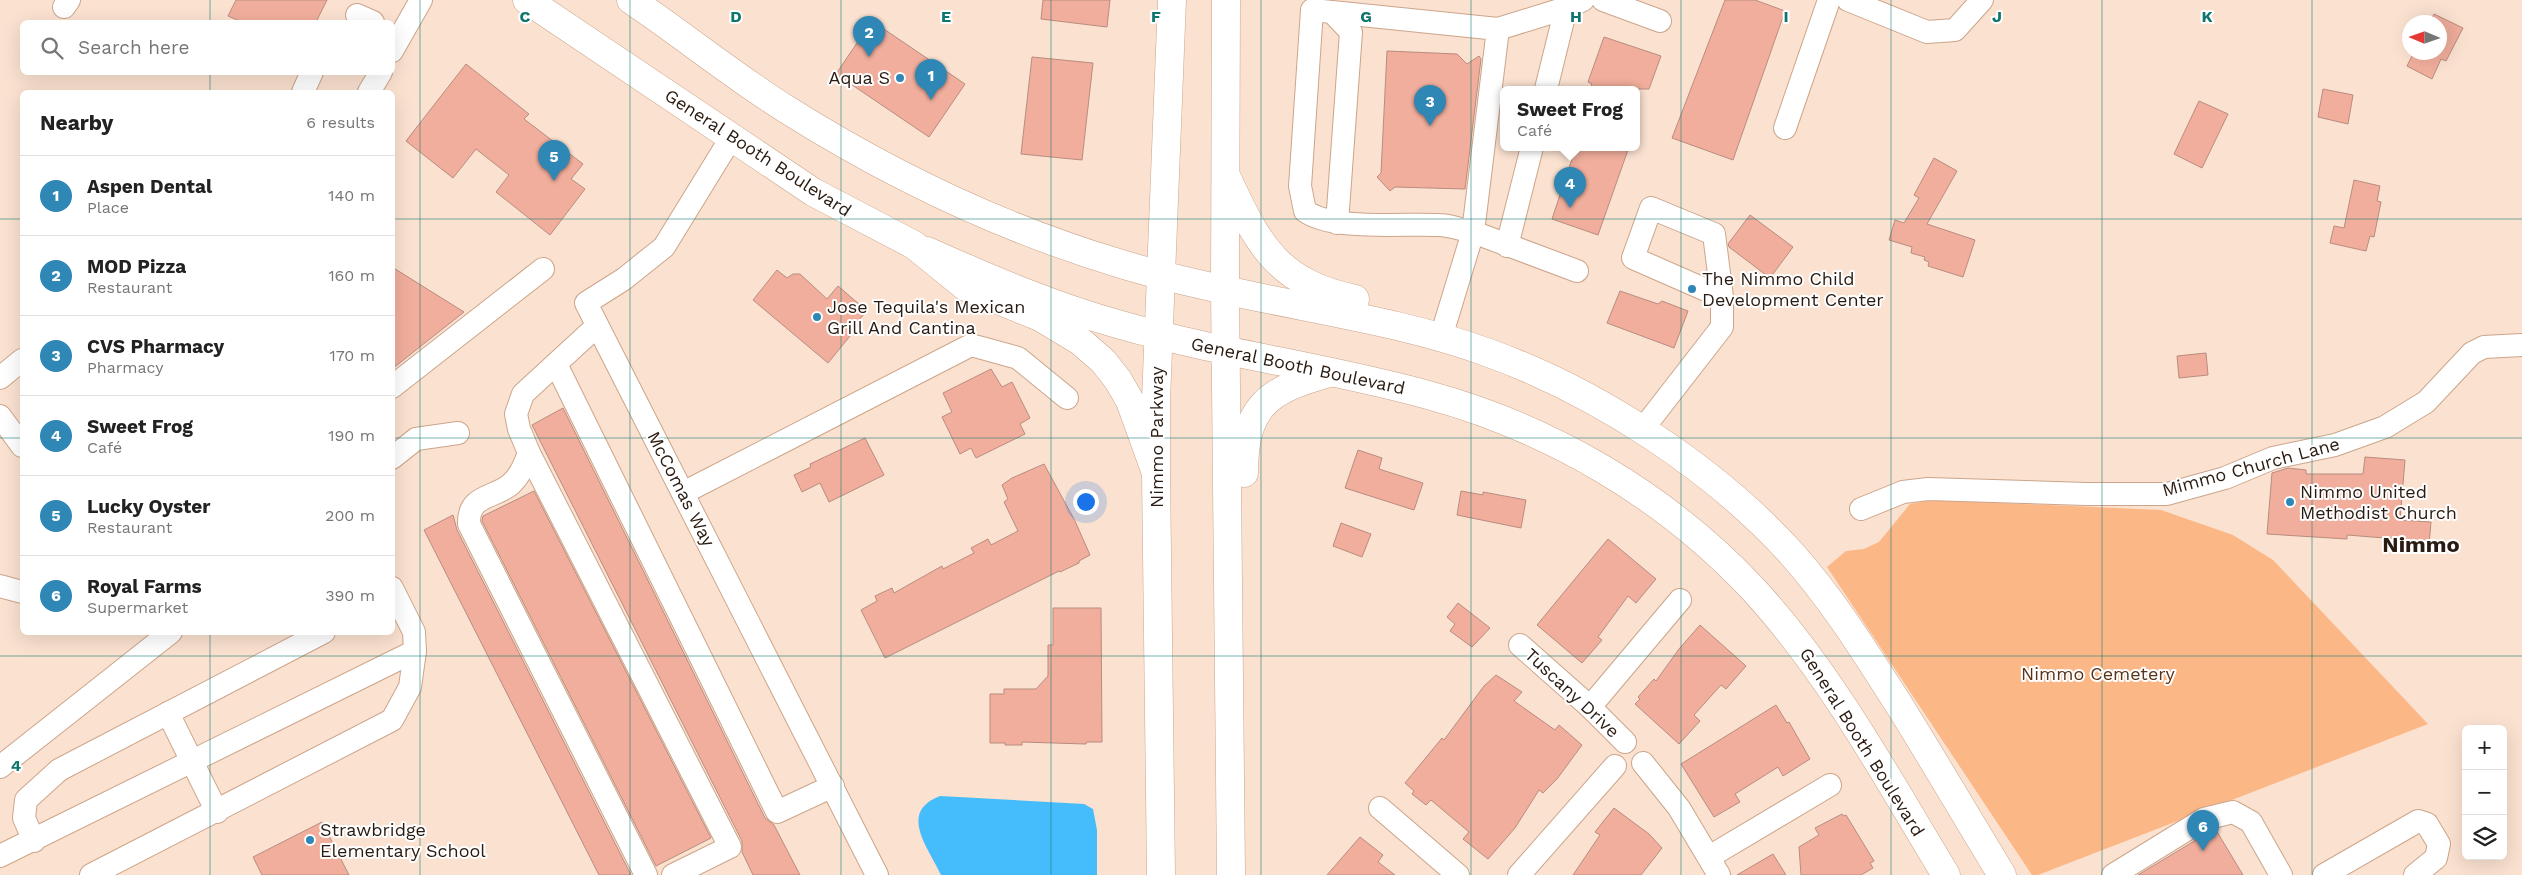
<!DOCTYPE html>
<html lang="en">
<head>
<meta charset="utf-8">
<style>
  body { margin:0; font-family:"Work Sans",sans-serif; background:#f2f2f2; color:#222 }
  .controls { position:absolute; right:15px; bottom:15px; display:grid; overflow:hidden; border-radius:8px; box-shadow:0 5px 20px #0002 }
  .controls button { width:45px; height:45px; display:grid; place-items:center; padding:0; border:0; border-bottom:1px solid #e0e0e0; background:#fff; color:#222; font:25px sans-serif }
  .compass { position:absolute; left:2402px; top:15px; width:45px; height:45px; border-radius:50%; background:#fff; box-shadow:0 5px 20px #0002; rotate:272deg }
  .you { position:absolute; left:1085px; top:501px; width:18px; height:18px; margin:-12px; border:4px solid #fff; border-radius:50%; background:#1a73e8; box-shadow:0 0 0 8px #1a73e833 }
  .badge { display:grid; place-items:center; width:32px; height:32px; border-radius:50%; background:#2e87b5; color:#fff; font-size:16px; font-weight:700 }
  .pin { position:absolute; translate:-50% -41px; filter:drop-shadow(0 1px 2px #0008) }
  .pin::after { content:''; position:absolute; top:26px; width:18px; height:15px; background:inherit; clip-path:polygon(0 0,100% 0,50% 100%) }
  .popup { position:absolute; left:1500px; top:86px; width:140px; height:65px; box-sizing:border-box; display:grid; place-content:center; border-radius:8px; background:#fff; filter:drop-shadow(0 1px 4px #0005); font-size:16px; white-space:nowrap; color:#767676 }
  .popup b { font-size:19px; color:#222 }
  .popup::after { content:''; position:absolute; left:50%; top:100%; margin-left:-10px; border:10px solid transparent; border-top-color:#fff }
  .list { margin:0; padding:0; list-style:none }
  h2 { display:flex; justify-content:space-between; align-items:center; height:65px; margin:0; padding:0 20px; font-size:21px }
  h2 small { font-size:16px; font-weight:400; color:#767676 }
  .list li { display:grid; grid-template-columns:32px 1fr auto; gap:15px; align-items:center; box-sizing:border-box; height:80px; padding:0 20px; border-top:1px solid #e0e0e0 }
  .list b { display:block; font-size:19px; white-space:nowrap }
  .list p { margin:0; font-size:16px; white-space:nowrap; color:#767676 }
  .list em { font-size:16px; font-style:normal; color:#767676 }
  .icon { flex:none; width:28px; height:28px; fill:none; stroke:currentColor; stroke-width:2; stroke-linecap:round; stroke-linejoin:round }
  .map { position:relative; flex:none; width:2522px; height:875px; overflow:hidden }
  .search { position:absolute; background:#fff; box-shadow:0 5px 20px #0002; left:20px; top:20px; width:375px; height:55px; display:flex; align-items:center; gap:12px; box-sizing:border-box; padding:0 18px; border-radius:8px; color:#767676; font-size:19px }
  .panel { position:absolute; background:#fff; box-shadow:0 5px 20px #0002; left:20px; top:90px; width:375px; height:545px; border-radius:8px }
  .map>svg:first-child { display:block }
  .green { fill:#fcb787 }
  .water { fill:#45bdfc }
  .building { fill:#f1ae9c; stroke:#b98c7f }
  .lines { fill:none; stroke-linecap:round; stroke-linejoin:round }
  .minor-casing { stroke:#cca58a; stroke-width:24 }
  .major-casing { stroke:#cca58a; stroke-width:29 }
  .highway-casing { stroke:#cca58a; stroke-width:29 }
  .minor { stroke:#fff; stroke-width:22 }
  .major { stroke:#fff; stroke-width:28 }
  .highway { stroke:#fff; stroke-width:28 }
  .grid { fill:none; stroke:#0f766e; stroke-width:1; stroke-opacity:0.55 }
  .poi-dot { fill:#2e87b5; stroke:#fff; stroke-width:2 }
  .labels { text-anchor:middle; stroke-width:4; stroke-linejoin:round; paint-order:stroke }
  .poi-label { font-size:18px; fill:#291b11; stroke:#fff; text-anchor:start }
  .street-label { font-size:18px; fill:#291b11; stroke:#fff }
  .park-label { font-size:18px; fill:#583317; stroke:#fff }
  .district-label { font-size:22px; font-weight:bold; fill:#291b11; stroke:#fff }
  .grid-label { font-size:16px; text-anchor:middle; font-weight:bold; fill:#0f766e; stroke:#fff; stroke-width:4; stroke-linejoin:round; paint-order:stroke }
</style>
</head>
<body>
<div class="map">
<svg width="2522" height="875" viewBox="0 0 2522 875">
  <rect width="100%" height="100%" fill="#fae1d0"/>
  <polygon class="green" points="1933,500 2161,510 2233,535 2273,560 2428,724 2038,875 2032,875 1827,567 1846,551 1864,549 1879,542 1910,504"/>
  <path class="water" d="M 940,796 L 1084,804 L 1093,809 L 1097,830 L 1097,875 L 941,875 C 928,847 898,812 940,796 Z"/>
  <g class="building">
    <polygon points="236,0 327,0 316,22 242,22 228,16"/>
    <polygon points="1043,0 1110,0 1107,27 1041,19"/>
    <polygon points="1725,0 1755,0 1785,11 1733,160 1672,138"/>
    <polygon points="2434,14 2463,28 2446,61 2441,59 2432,79 2407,66 2414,52 2440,52 2440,22 2430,22"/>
    <polygon points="872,21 965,84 929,137 836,74"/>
    <polygon points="1604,37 1661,56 1649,89 1590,89 1592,84 1588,82"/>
    <polygon points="1387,51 1457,54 1467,64 1479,56 1481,59 1465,189 1395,187 1390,191 1377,177 1381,173"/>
    <polygon points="1032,57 1093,63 1082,160 1021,154"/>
    <polygon points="466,64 529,114 524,119 583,164 571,179 585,189 550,235 496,192 509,175 476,149 453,178 406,141"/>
    <polygon points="2323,89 2353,95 2348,124 2318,117"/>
    <polygon points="2199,101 2228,114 2202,168 2174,154"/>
    <polygon points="1576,147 1629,147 1598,235 1552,219"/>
    <polygon points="1934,158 1957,171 1927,224 1975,240 1963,277 1928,266 1929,262 1924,260 1925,257 1911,253 1912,247 1889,240 1895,220 1904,223 1919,198 1914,195"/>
    <polygon points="2354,180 2380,186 2377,201 2381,202 2374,237 2370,236 2366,251 2330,243 2334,226 2344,228"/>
    <polygon points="1750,215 1793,247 1770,278 1729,247 1728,244"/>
    <polygon points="392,267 464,312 392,369"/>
    <polygon points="777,270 787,278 793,274 800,274 827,299 838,286 867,311 856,323 859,325 828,363 753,300"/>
    <polygon points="1620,291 1658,304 1662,301 1688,311 1674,348 1607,323"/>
    <polygon points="2206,353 2208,375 2179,378 2177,356"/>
    <polygon points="991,369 1002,387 1012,382 1030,418 1020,424 1025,434 976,458 971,448 960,454 942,417 952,412 943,393"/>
    <polygon points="563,408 765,818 774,825 800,875 753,875 742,852 742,841 532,425"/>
    <polygon points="865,438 884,475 829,502 820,483 802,492 794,475 811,467 810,464"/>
    <polygon points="1358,450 1382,458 1379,469 1423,483 1414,510 1345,488"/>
    <polygon points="2365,457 2405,460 2400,520 2431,522 2429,545 2410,544 2410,540 2347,535 2347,539 2267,534 2272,473 2288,468 2306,470 2306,474 2363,474"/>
    <polygon points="1044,464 1075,521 1090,555 1079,561 1079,563 1060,572 1059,571 885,658 861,610 877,601 875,596 892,588 894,593 942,566 943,569 974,553 971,548 988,539 991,545 1018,531 1004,502 1008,499 1002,485 1012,478"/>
    <polygon points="534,491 711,838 656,866 482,521 483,516"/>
    <polygon points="1461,491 1483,495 1483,492 1526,500 1521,528 1457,515"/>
    <polygon points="453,515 457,530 631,875 599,875 424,530"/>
    <polygon points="1341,523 1371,534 1362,557 1333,546"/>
    <polygon points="1608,539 1656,579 1636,603 1628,596 1598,637 1602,640 1582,663 1537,625"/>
    <polygon points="1458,603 1490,628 1472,647 1450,631 1455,624 1447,617"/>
    <polygon points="1053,608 1101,608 1102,742 1087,742 1086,744 1022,742 1022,745 1005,745 1005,743 990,743 990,694 1004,694 1004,689 1036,689 1048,676 1048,645 1053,645"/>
    <polygon points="1700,625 1746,666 1726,689 1721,685 1694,715 1700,721 1679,744 1635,704 1640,699 1638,697 1654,679 1656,681 1679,649"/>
    <polygon points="1496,675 1522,692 1514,701 1555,730 1559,725 1582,745 1557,779 1543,793 1539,790 1515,828 1488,859 1463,839 1469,832 1431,800 1426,805 1412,794 1414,791 1405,783 1442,738 1444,740 1484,686"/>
    <polygon points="1776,705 1787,723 1789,722 1810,759 1783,776 1778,767 1735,794 1740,802 1714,817 1681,764"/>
    <polygon points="1614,808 1649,834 1662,848 1641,875 1573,875 1600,835 1595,832"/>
    <polygon points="1842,814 1844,816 1846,815 1874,861 1870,863 1873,868 1861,875 1801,875 1799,847 1819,835 1815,828"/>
    <polygon points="322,822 349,875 262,875 253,857"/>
    <polygon points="2216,830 2243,875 2138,875 2211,831"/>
    <polygon points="1360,837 1383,855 1378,862 1395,875 1327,875"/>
    <polygon points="1773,854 1786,875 1737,875"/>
  </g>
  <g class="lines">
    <defs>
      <g id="minor">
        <polyline points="1603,0 1660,21"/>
        <polyline points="1848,0 1927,32 1955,30 1982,0"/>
        <polyline points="64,7 69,0"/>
        <path d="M 1332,12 L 1498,29 L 1473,232 C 1462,230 1450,225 1439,225 C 1403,223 1333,231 1305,211 L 1300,186 L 1312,10 L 1332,12 L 1351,32 L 1337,223"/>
        <polyline points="357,15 373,22"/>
        <polyline points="1498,29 1566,8 1583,0"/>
        <polyline points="392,51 421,0"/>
        <polyline points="1546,89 1566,8"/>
        <polyline points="303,92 312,72"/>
        <polyline points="369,92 381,72"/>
        <polyline points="1785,128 1829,0"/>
        <polyline points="731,138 664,247 624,279 586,303 877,875"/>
        <polyline points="1507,246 1532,147"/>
        <polyline points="597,326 523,394 516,414 519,429 529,453 730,847 673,875"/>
        <polyline points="1441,337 1473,232 1577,271"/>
        <polyline points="556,364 777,812 833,786"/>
        <polyline points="0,378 22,360"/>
        <polyline points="392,387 543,269"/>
        <polyline points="0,416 22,446"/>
        <polyline points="1642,430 1722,327 1722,297 1633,258 1651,208 1714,234 1722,297"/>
        <path d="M 529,453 C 524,465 521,475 511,484 C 494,499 468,494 469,524 L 646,875"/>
        <polyline points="392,458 416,439 458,433"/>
        <polyline points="683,493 971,345 1018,358 1067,398"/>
        <polyline points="1861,509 1903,492 1928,489 2086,494 2167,494 2225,478 2273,458 2335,445 2385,427 2426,402 2472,353 2484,347 2522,345"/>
        <polyline points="0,586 22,592"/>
        <polyline points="1520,645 1590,707 1625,742"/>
        <polyline points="1590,707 1680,600"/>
        <polyline points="168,713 217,812"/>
        <polyline points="1643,763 1679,808 1719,875"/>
        <polyline points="0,767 171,632"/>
        <polyline points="1380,808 1458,875"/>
        <polyline points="34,841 24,818 26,800 59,770 324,632"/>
        <polyline points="0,856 415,651"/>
        <polyline points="1709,857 1830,785"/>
        <polyline points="91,875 392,720 410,687 415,651 414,632 392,588"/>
        <polyline points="1519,875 1615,766"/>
        <polyline points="2113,875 2204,819 2233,812 2251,822 2281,875"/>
        <polyline points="2324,875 2418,821 2427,824 2439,844 2436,858 2415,875"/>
      </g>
      <g id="major">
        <path d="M 1226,0 L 1225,290 C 1313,310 1404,322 1489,353 C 1597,392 1714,468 1791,553 C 1833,600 1867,655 1901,708 C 1935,763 1968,819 2002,875"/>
        <path d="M 1228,180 C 1259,247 1279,283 1355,299"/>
        <path d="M 927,251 C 990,279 1055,307 1121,325 C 1222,354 1327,367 1428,395 C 1550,428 1666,496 1753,589 C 1831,674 1886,776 1946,875"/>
        <polyline points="1156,469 1156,400 1172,0"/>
      </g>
      <g id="highway">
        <polyline points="527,0 813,192 914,245 966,287 1040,317 1080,341 1103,361 1118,380 1130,401 1156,473 1161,875"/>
        <path d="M 631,0 C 683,35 732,75 786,109 C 889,174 1002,228 1118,263 C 1153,274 1189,282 1225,290 L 1231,875"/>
        <path d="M 1244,473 C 1244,406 1268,390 1329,373"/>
      </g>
    </defs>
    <use href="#minor" class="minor-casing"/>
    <use href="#major" class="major-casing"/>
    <use href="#highway" class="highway-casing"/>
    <use href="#minor" class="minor"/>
    <use href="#major" class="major"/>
    <use href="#highway" class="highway"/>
  </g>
  <path class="grid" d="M 210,0 L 210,22M 420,0 L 420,875M 630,0 L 630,875M 841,0 L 841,875M 1051,0 L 1051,875M 1261,0 L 1261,875M 1471,0 L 1471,875M 1681,0 L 1681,875M 1891,0 L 1891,875M 2102,0 L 2102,875M 2312,0 L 2312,875M 210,72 L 210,92M 0,219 L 22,219M 392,219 L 2522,219M 0,438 L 22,438M 392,438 L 2522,438M 210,632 L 210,875M 0,656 L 2522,656"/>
  <g class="poi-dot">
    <circle cx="900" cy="78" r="5"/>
    <circle cx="1692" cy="289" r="5"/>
    <circle cx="817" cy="317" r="5"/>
    <circle cx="2290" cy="502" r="5"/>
    <circle cx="310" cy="840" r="5"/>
  </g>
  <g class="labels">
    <g class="poi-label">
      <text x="890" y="84" text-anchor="end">Aqua S</text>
      <text x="1702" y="285">The Nimmo Child<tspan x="1702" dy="21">Development Center</tspan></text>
      <text x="827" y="313">Jose Tequila's Mexican<tspan x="827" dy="21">Grill And Cantina</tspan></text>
      <text x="2300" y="498">Nimmo United<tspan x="2300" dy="21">Methodist Church</tspan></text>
      <text x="320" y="836">Strawbridge<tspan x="320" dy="21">Elementary School</tspan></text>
    </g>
    <g class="street-label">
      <text transform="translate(758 153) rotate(33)" y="6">General Booth Boulevard</text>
      <text transform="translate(1298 366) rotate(12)" y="6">General Booth Boulevard</text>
      <text transform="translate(1157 437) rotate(-90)" y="6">Nimmo Parkway</text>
      <text transform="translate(2251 467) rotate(-15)" y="6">Mimmo Church Lane</text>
      <text transform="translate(681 489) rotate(63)" y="6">McComas Way</text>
      <text transform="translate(1572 693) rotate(43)" y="6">Tuscany Drive</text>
      <text transform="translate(1862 742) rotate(58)" y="6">General Booth Boulevard</text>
    </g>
    <g class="park-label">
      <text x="2098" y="680">Nimmo Cemetery</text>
    </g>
    <g class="district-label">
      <text x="2421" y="552">Nimmo</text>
    </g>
  </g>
  <g class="grid-label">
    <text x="525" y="22">C</text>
    <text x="736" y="22">D</text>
    <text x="946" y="22">E</text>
    <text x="1156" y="22">F</text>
    <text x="1366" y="22">G</text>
    <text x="1576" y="22">H</text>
    <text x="1786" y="22">I</text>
    <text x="1997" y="22">J</text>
    <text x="2207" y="22">K</text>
    <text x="16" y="771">4</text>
  </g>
</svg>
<div class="controls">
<button>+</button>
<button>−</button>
<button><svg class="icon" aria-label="layers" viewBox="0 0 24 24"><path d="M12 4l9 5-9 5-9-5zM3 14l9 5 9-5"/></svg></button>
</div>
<svg class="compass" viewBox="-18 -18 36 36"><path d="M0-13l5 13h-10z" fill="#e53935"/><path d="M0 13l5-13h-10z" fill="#767676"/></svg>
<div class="you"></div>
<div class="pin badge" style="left:931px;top:100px">1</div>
<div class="pin badge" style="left:869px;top:57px">2</div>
<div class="pin badge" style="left:1430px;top:126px">3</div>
<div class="pin badge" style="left:1570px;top:208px">4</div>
<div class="popup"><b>Sweet Frog</b>Café</div>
<div class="pin badge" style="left:554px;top:181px">5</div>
<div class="pin badge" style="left:2203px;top:851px">6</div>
<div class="search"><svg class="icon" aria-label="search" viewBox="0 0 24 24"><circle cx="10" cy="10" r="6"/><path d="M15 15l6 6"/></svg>Search here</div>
<section class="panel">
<h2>Nearby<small>6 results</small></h2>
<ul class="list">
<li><span class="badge">1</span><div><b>Aspen Dental</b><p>Place</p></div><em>140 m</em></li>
<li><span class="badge">2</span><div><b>MOD Pizza</b><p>Restaurant</p></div><em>160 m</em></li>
<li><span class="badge">3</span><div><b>CVS Pharmacy</b><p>Pharmacy</p></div><em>170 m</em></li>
<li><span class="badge">4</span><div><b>Sweet Frog</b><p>Café</p></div><em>190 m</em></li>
<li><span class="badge">5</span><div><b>Lucky Oyster</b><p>Restaurant</p></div><em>200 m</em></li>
<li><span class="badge">6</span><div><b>Royal Farms</b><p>Supermarket</p></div><em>390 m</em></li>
</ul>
</section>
</div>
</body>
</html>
